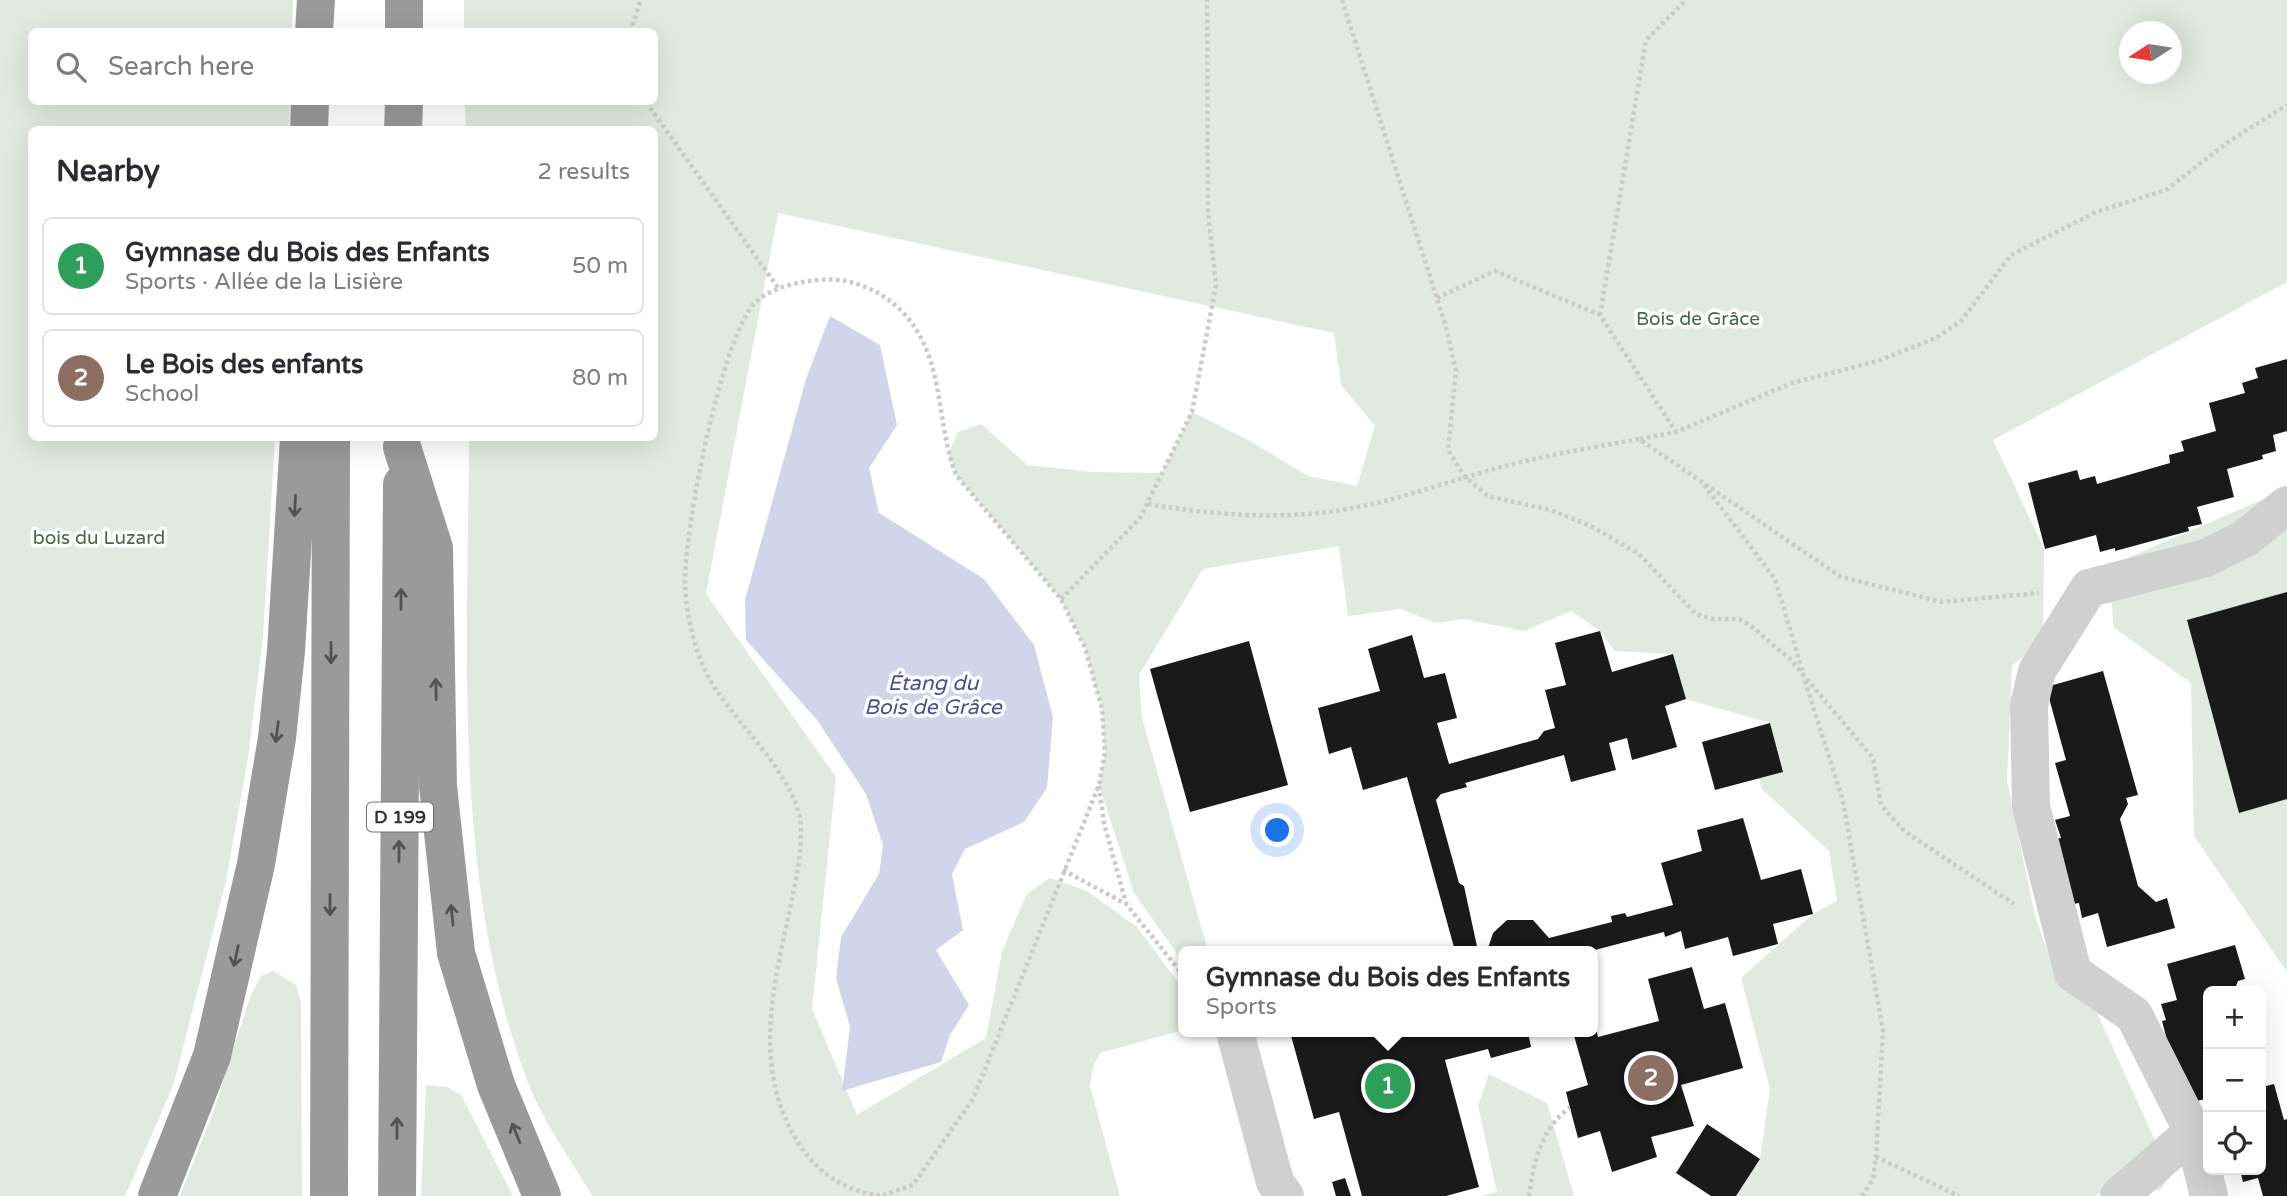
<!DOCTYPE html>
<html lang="en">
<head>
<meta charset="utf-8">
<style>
  body { margin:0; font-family:"Varela Round",sans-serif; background:#f2f2f3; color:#2b2b33 }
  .controls { position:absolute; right:21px; bottom:21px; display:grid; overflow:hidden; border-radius:10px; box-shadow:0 7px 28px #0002 }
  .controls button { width:63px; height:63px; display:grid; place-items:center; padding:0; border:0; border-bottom:2px solid #e1e1e2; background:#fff; color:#2b2b33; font:35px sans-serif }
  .compass { position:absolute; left:2119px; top:21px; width:63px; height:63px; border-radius:50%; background:#fff; box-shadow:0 7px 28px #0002; rotate:258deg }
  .you { position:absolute; left:1278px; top:831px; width:24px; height:24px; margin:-18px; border:5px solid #fff; border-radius:50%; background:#1a73e8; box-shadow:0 0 0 10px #1a73e833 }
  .badge { display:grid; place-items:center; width:46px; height:46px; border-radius:50%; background:#76543f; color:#fff; font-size:23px; font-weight:700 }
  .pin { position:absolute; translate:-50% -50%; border:4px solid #fff; box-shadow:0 2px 7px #0006 }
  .popup { position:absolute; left:1178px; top:946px; width:420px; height:91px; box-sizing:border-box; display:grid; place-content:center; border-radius:10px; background:#fff; filter:drop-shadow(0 2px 5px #0005); font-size:23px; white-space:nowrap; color:#7c7c81 }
  .popup b { font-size:26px; color:#2b2b33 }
  .popup::after { content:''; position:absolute; left:50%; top:100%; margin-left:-14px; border:14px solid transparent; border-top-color:#fff }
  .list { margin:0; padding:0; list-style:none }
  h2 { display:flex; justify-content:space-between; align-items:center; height:91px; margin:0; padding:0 28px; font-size:30px }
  h2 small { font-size:23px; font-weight:400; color:#7c7c81 }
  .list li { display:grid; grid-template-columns:46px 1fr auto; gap:21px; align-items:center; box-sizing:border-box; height:98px; margin:0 14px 14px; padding:0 14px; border:2px solid #e1e1e2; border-radius:10px }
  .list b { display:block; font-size:26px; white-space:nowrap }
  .list p { margin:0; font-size:23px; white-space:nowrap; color:#7c7c81 }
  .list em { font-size:23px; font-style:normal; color:#7c7c81 }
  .icon { flex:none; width:38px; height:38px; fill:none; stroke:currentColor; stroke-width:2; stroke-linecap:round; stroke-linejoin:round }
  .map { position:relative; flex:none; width:2287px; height:1196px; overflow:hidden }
  .search { position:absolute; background:#fff; box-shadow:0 7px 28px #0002; left:28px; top:28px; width:630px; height:77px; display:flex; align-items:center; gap:18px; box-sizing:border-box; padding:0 24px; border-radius:10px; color:#7c7c81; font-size:26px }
  .panel { position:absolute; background:#fff; box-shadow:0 7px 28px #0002; left:28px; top:126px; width:630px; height:315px; border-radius:10px }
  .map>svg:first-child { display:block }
  .green { fill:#e1eae0; fill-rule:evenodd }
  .water { fill:#d2d5ea }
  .building { fill:#1a1a1a }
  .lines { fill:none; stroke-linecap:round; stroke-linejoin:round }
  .path { stroke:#cacaca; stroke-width:4.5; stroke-dasharray:3.5 3.5; stroke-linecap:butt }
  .minor { stroke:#d0d0d0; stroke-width:38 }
  .highway { stroke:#9a9a9a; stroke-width:38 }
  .oneway { stroke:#525252 }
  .labels { text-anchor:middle; stroke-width:7; stroke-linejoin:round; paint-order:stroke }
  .shield { fill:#fff; stroke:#707070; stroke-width:2 }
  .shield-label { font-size:18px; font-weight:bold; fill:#333 }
  .park-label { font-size:19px; fill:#456a46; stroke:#fff }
  .water-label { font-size:21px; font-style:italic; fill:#49518c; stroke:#fff }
</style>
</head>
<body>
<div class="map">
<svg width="2287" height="1196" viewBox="0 0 2287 1196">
  <rect width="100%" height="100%" fill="#fff"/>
  <g class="green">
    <polygon points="0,0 293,0 292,31 32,32 32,102 290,102 289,129 32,130 32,438 275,438 263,637 248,758 226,881 173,1086 125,1196 0,1196"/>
    <path d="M 464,0 L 2287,0 L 2287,282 L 1993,440 L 2044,549 L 2043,641 L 2012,666 L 2007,781 L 2035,916 L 2053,967 L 2090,997 L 2171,1176 L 2160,1190 L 2102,1191 L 2095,1196 L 1736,1196 L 1760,1159 L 1770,1089 L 1741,978 L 1813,914 L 1837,901 L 1829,851 L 1762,789 L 1759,778 L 1770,723 L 1686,699 L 1673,654 L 1615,651 L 1600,631 L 1571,611 L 1524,631 L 1464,619 L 1436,623 L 1401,609 L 1348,616 L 1339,546 L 1203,569 L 1139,675 L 1142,718 L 1208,951 L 1183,951 L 1183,962 L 1134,893 L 1099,785 L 1105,753 L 1102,709 L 1085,648 L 1061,599 L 956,475 L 948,454 L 958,432 L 981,424 L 1027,465 L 1092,472 L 1162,473 L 1192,412 L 1250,441 L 1308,476 L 1357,486 L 1375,426 L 1341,385 L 1334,333 L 778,213 L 706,594 L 836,777 L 812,1009 L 857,1115 L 986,1038 L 1002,952 L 1026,895 L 1050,878 L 1087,891 L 1137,927 L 1183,989 L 1183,1027 L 1180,1031 L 1100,1053 L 1093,1067 L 1090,1086 L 1120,1196 L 592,1196 C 572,1161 546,1126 531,1090 C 451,890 468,649 469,438 L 654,438 L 654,130 L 466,129 L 465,102 L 654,102 L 654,32 L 464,31 ZM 2130,32 L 2172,32 L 2172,74 L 2130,74 Z"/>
    <polygon points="2287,489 2287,972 2194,836 2191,683 2113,627 2111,565"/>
    <polygon points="273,971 296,985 301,1002 302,1196 180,1196 214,1110 250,997 261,976"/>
    <polygon points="1489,1074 1547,1103 1574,1196 1480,1196 1497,1192 1478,1106"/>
    <polygon points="426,1085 447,1087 461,1095 513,1196 421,1196"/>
  </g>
  <polygon class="water" points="830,316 880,345 897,425 869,468 879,513 984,579 1034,645 1053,717 1047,788 1024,822 965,849 952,874 963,930 936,950 969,1005 950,1035 941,1062 842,1091 850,1027 836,978 841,937 879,874 883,845 866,794 817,720 746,640 745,600 806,379"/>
  <g class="building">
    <polygon points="2287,359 2287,431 2273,435 2276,451 2262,455 2263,459 2227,469 2234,497 2197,507 2202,524 2188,527 2189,531 2115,551 2115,548 2100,552 2096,535 2045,549 2028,483 2077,470 2080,480 2095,476 2097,484 2170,463 2169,455 2184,451 2181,441 2216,431 2209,403 2245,393 2242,383 2258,378 2255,368"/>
    <polygon points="2287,592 2287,799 2239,813 2187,620"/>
    <polygon points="1600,631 1612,672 1673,654 1686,699 1665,706 1677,747 1632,760 1627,738 1609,743 1616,770 1571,782 1564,755 1465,783 1467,787 1441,794 1436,800 1459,883 1464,886 1478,951 1455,951 1407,777 1363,790 1351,747 1329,754 1318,708 1380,691 1368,649 1412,635 1424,678 1445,673 1457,718 1437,723 1449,764 1538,739 1544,731 1555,728 1545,690 1566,685 1555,643"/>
    <polygon points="1249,641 1288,785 1190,812 1150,669"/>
    <polygon points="2103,671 2138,795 2126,798 2128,804 2120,819 2138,886 2156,902 2167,898 2175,928 2107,947 2098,913 2082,918 2079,903 2073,904 2055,839 2061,838 2055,820 2070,816 2055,763 2066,760 2046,687"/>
    <polygon points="1770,723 1783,772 1715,790 1702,742"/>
    <polygon points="1743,818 1761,880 1801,869 1813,914 1773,924 1778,944 1733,956 1728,937 1685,949 1681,931 1665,937 1664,932 1591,951 1487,951 1493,933 1507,920 1533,920 1549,938 1612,922 1611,916 1625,913 1627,917 1673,905 1661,863 1702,851 1697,830"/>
    <polygon points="2235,945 2245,979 2238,981 2234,991 2208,991 2207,1108 2205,1099 2189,1103 2180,1089 2162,1021 2166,1020 2161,1004 2177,1000 2167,964"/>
    <polygon points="1692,967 1704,1009 1725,1003 1743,1068 1681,1085 1694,1126 1651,1137 1657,1157 1612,1172 1600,1131 1578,1138 1570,1108 1566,1092 1588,1085 1573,1032 1593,1032 1594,1020 1598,1037 1659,1021 1648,979"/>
    <polygon points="1290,1032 1543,1032 1543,1033 1529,1037 1531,1047 1491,1058 1488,1049 1445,1060 1479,1187 1446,1196 1362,1196 1339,1112 1314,1119"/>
    <polygon points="2261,1082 2266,1086 2274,1084 2284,1120 2287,1119 2287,1196 2263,1196 2258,1178 2243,1182 2240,1170 2261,1170"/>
    <polygon points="1707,1124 1760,1159 1736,1196 1711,1196 1676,1173"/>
    <polygon points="1345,1178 1351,1196 1336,1196 1332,1182"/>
  </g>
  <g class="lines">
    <g class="path">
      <polyline points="1342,0 1446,327 1456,371 1448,450 1465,477 1488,496 1550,510 1589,525 1639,554 1696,614 1712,619 1739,619 1751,626 1790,659 1873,758 1881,805 1904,831 2014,904"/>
      <polyline points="630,32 641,0"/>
      <polyline points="646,102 779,289"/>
      <polyline points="1437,298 1495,271 1600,315 1676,432"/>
      <polyline points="1600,315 1646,40 1686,0"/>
      <polyline points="1640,439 1676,432 1792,383 1878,361 1936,338 1961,321 2011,255 2096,212 2166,190 2228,142 2287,105"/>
      <polyline points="1704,485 1775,579 1803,673"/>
      <path d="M 1148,504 C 1201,513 1254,518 1307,514 C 1375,510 1443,482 1509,465 C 1552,454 1596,447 1639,439 L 1841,577 L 1942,602 L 2039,593"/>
      <polyline points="1061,599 1140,518 1192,412 1216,285 1208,211 1207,0"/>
      <polyline points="1805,681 1843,801 1883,1031 1876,1157"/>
      <polyline points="1099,786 1104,823 1126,903"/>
      <polyline points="1063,870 1126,904 1183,975"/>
      <path d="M 880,1196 C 846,1191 818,1174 799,1144 C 754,1075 771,994 788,918 C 794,888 802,858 801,826 C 798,781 742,728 717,691 C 697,662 686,619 685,584 C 684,529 720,348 752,306 C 770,284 820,276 846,281 C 879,288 907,309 922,340 C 943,381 939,432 956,475 L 1061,599 L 1085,648 L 1102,709 L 1105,753 L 1099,785 L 973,1099 L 913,1185 L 880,1196"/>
      <path d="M 1529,1196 C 1533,1164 1542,1126 1570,1108"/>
      <polyline points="1862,1196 1873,1179 1876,1157 1959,1196"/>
    </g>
    <g class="minor">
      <polyline points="1235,1032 1275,1182 1285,1196"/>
      <polyline points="2119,1196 2193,1132"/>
      <polyline points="2209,1196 2193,1132 2134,1015 2073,973 2031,807 2029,705 2037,671 2089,588 2206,558 2244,539 2287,505"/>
    </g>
    <g class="highway">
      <polyline points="314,32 316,0"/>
      <polyline points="404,32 404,0"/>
      <polyline points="309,130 310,102"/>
      <polyline points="403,130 404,102"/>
      <polyline points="402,447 434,548 438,786 456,953 496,1085 542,1196"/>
      <polyline points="157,1196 212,1056 256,864 277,738 286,651 299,438"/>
      <polyline points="329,1196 331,438"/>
      <polyline points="397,1196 402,484"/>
    </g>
  </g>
  <defs><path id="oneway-shaft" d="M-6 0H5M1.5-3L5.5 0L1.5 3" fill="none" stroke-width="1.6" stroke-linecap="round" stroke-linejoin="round" transform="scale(1.75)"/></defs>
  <g class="oneway">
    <use href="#oneway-shaft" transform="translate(295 506) rotate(93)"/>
    <use href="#oneway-shaft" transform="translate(401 599) rotate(-90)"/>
    <use href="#oneway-shaft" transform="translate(331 653) rotate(90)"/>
    <use href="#oneway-shaft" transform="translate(436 689) rotate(-91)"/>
    <use href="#oneway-shaft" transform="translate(277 732) rotate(97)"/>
    <use href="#oneway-shaft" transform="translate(399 851) rotate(-90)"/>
    <use href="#oneway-shaft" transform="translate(330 905) rotate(90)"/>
    <use href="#oneway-shaft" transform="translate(452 915) rotate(-96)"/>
    <use href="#oneway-shaft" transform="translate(236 956) rotate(102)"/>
    <use href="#oneway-shaft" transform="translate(397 1128) rotate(-90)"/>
    <use href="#oneway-shaft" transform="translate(516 1133) rotate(-112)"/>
  </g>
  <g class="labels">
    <rect class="shield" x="367" y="802.5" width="66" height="29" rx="5"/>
    <g class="shield-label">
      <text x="400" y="823">D 199</text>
    </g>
    <g class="park-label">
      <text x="1698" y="325">Bois de Grâce</text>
      <text x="99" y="544">bois du Luzard</text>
    </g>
    <g class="water-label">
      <text x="933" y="690">Étang du<tspan x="933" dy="24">Bois de Grâce</tspan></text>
    </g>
  </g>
</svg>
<div class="controls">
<button>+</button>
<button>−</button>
<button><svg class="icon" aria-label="locate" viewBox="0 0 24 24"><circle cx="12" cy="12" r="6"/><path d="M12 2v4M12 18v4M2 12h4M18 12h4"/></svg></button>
</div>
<svg class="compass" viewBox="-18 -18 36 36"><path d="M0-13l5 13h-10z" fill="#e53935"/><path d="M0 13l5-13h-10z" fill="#7c7c81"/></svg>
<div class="you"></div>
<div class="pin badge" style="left:1388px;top:1086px;background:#2e9e5b">1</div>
<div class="popup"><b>Gymnase du Bois des Enfants</b>Sports</div>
<div class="pin badge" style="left:1651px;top:1078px;background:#8d6e63">2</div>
<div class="search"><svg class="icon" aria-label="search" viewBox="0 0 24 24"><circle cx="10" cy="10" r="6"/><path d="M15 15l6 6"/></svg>Search here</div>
<section class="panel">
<h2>Nearby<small>2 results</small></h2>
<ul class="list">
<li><span class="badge" style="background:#2e9e5b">1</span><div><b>Gymnase du Bois des Enfants</b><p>Sports · Allée de la Lisière</p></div><em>50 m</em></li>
<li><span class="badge" style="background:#8d6e63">2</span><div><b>Le Bois des enfants</b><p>School</p></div><em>80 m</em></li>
</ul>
</section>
</div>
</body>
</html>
